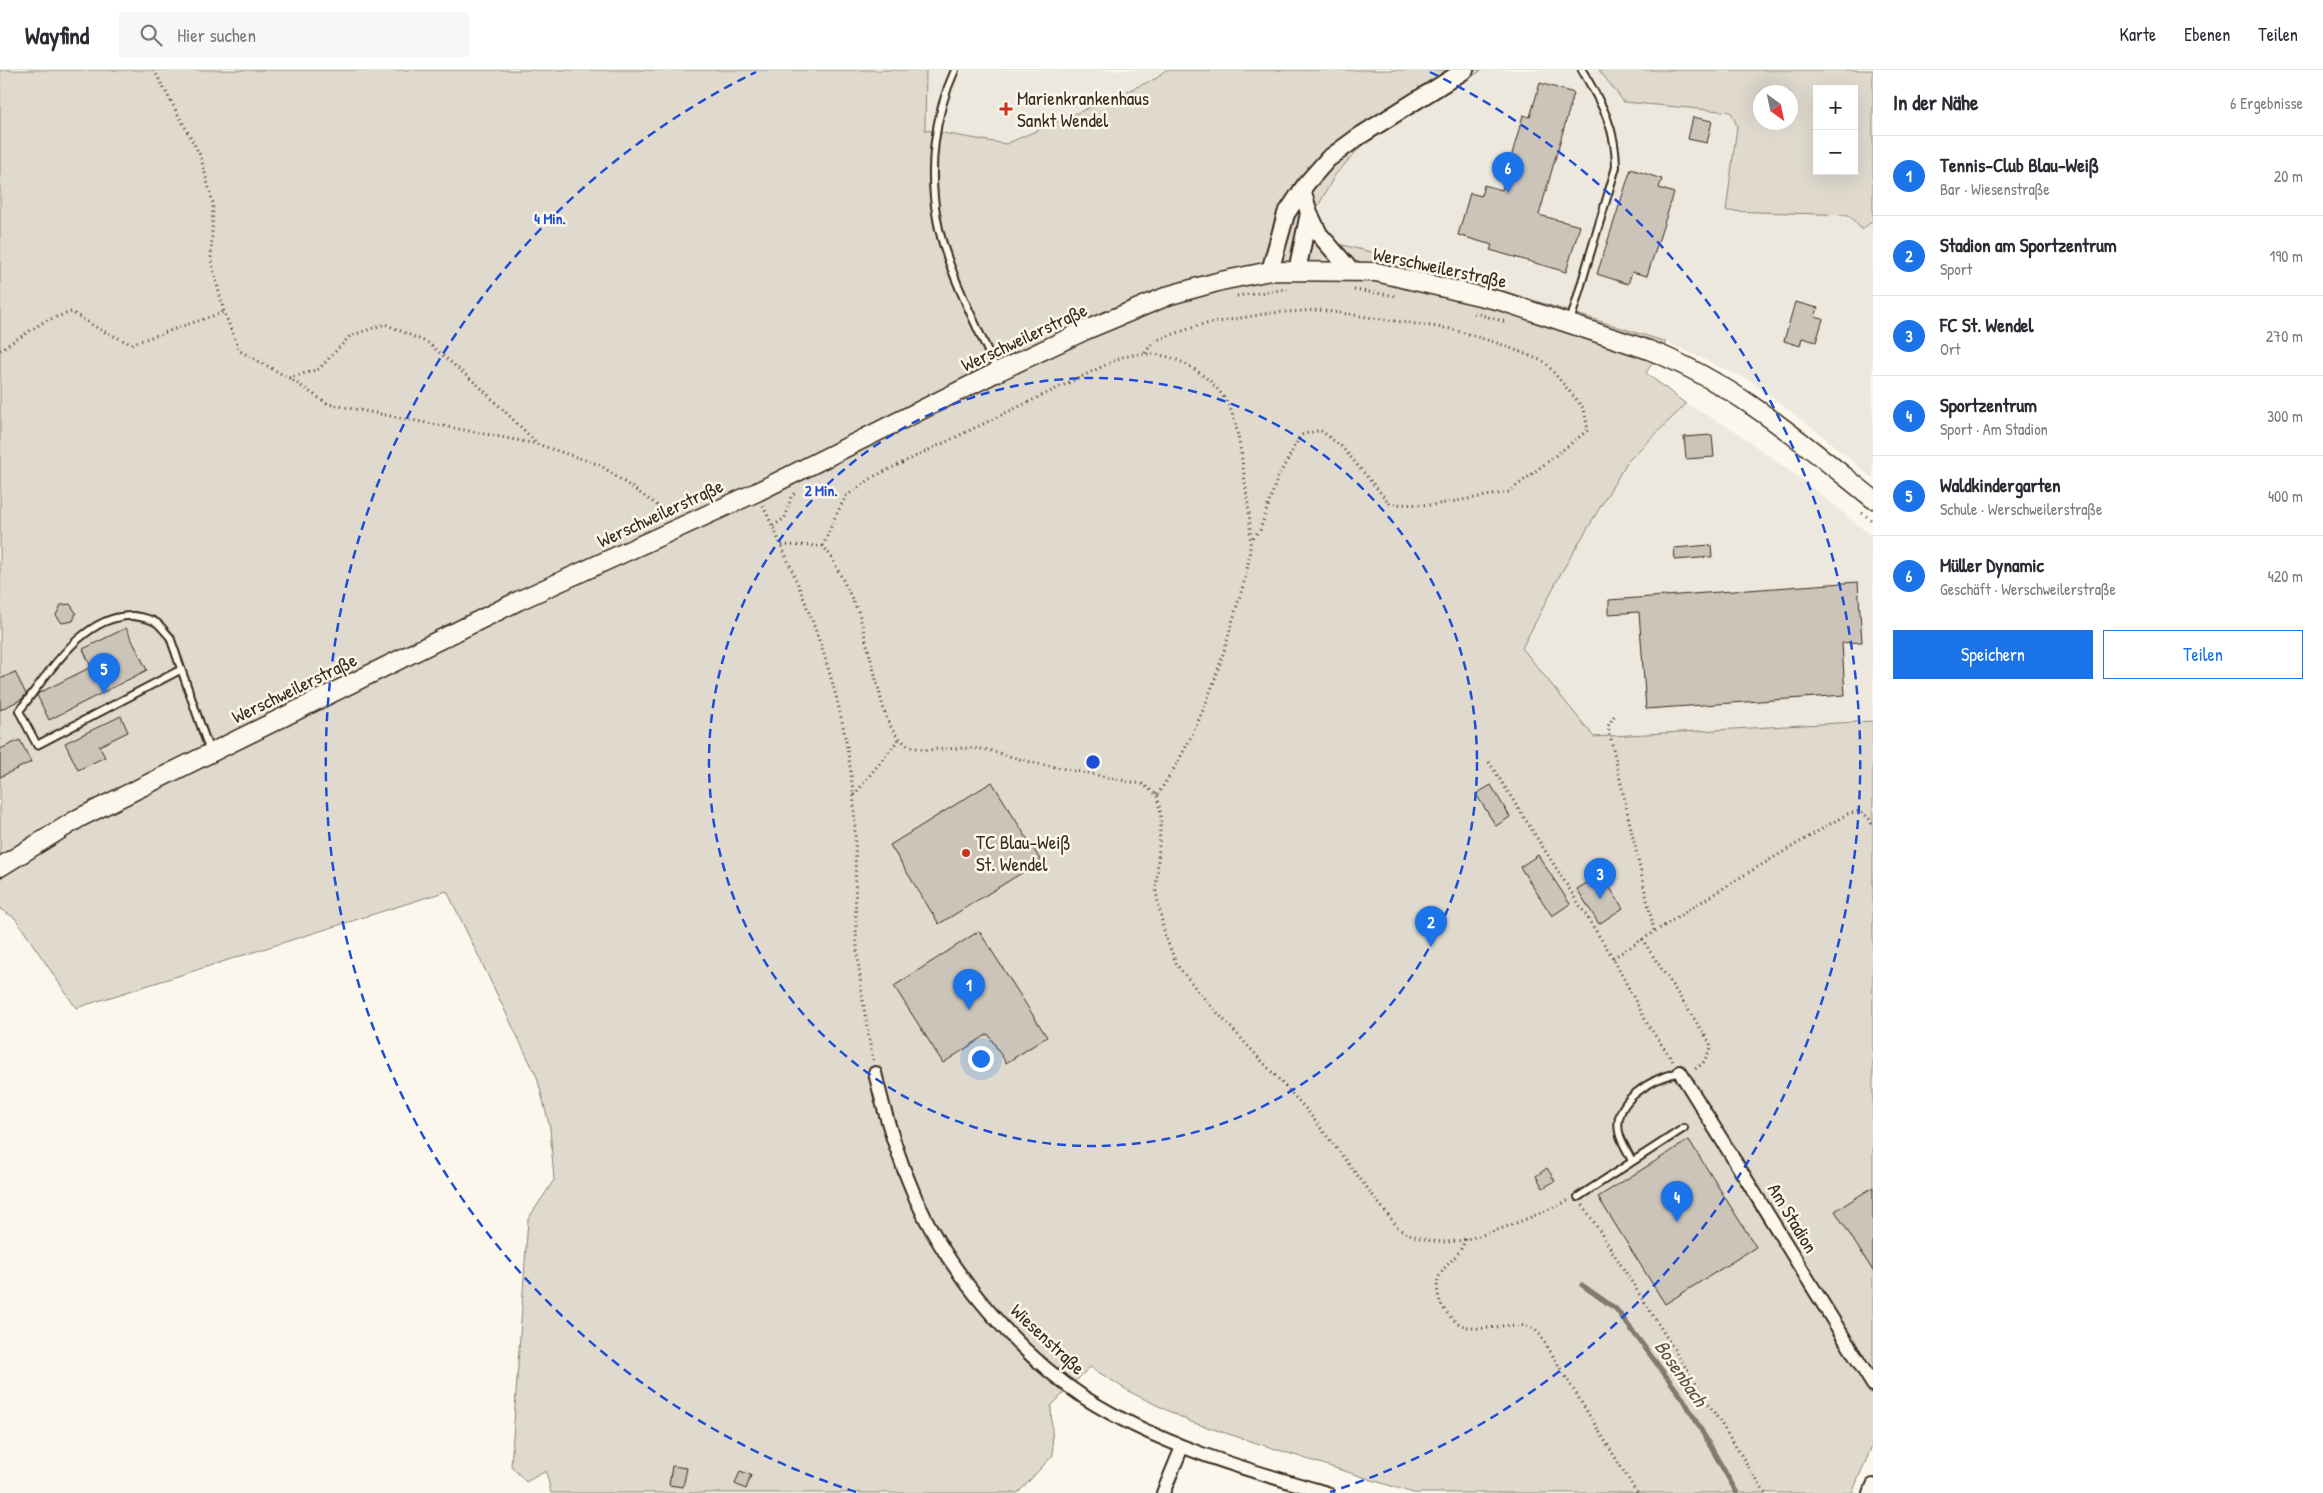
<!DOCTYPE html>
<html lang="de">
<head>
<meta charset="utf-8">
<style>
  body { margin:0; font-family:"Patrick Hand",sans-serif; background:#f7f7f7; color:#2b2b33 }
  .controls { position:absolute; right:15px; top:15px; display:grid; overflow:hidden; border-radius:0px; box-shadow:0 5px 20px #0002 }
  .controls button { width:45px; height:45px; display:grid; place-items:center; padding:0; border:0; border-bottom:1px solid #e1e1e2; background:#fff; color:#2b2b33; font:25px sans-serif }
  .compass { position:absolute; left:1753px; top:15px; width:45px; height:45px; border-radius:50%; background:#fff; box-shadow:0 5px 20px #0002; rotate:147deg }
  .you { position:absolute; left:980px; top:988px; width:18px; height:18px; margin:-12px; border:4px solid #fff; border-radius:50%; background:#1a73e8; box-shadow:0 0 0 8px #1a73e833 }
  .badge { display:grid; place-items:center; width:32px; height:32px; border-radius:50%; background:#1a73e8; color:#fff; font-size:16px; font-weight:700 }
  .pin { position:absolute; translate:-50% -41px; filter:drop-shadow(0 1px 2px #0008) }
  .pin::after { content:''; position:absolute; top:26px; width:18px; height:15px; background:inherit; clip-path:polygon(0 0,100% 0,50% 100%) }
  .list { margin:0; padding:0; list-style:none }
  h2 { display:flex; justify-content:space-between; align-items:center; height:65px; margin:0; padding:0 20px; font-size:21px }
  h2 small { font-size:16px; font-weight:400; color:#7c7c81 }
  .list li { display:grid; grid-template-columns:32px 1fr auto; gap:15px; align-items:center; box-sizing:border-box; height:80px; padding:0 20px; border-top:1px solid #e1e1e2 }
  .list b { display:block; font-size:19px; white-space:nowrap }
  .list p { margin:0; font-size:16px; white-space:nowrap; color:#7c7c81 }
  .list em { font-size:16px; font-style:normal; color:#7c7c81 }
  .actions { display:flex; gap:10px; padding:15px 20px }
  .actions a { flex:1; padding:11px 0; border:1px solid #1a73e8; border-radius:0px; text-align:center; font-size:18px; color:#1a73e8 }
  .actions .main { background:#1a73e8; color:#fff }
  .icon { flex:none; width:28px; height:28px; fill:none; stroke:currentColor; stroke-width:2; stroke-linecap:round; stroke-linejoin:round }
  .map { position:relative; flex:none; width:1873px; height:1423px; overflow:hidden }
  header { display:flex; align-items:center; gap:30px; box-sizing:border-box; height:70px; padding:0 25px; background:#fff; border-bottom:1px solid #e1e1e2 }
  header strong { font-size:24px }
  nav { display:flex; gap:28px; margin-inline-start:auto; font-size:18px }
  .search { width:350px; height:45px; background:#f7f7f7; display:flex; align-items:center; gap:12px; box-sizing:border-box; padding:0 18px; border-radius:0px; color:#7c7c81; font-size:19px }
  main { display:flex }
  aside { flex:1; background:#fff }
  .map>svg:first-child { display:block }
  .built { fill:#ede8dd }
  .green { fill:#dfd9ce; stroke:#8d8276; fill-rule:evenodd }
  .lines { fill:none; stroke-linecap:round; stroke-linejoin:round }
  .stream { stroke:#85796d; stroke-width:5 }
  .building { fill:#ccc4b9; stroke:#3b2a1e }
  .service-casing { stroke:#3b2a1e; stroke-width:10 }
  .minor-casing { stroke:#3b2a1e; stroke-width:16 }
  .tertiary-casing { stroke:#3b2a1e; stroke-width:20 }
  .secondary-casing { stroke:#3b2a1e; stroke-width:21 }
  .path { stroke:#3b2a1e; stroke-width:3; stroke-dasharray:1 4; stroke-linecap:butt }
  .service { stroke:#fbf7ec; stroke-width:6 }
  .minor { stroke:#fbf7ec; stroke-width:12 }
  .tertiary { stroke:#fbf7ec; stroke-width:16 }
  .secondary { stroke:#fbf7ec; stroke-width:18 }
  .ring { fill:none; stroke:#1d4ed8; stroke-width:2.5; stroke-dasharray:9 6 }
  .poi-dot { fill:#c8321e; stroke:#fbf7ec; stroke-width:2 }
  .labels { text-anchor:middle; stroke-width:5; stroke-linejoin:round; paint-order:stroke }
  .poi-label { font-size:19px; fill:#3b2a1e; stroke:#fbf7ec; text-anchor:start }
  .street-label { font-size:19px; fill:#3b2a1e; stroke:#fbf7ec }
  .water-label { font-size:20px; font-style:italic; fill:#605246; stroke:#fbf7ec }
  .centre { fill:#1d4ed8; stroke:#fbf7ec; stroke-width:2.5 }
  .ring-label { font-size:15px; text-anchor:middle; font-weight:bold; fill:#1d4ed8; stroke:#fbf7ec; stroke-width:5; stroke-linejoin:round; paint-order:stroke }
</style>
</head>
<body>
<header>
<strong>Wayfind</strong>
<div class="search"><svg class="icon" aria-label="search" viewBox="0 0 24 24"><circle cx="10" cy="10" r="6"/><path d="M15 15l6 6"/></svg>Hier suchen</div>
<nav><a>Karte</a><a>Ebenen</a><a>Teilen</a></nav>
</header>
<main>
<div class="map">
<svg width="1873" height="1423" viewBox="0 0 1873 1423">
  <rect width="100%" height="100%" fill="#fbf7ec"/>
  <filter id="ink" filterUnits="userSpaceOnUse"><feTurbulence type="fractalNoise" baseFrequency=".02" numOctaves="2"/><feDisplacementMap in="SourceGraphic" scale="10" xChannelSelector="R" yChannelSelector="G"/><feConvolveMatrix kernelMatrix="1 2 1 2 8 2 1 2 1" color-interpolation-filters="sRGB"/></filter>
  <g filter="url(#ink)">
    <g class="built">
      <polygon points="926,0 1165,0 1157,8 1006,74 924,61"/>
      <polygon points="1482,0 1599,0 1624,32 1731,42 1737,56 1726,141 1850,145 1862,160 1873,150 1873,409 1824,367 1749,310 1666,272 1412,192 1330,172 1316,140 1335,105 1362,75"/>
      <polygon points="1686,334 1732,359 1805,412 1873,467 1873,651 1594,667 1522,578 1561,503 1627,392"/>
    </g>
    <g class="green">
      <polygon points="0,0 926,0 925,60 1006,74 1157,8 1165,0 1482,0 1362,75 1335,105 1316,140 1330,172 1412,192 1666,272 1646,303 1686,334 1627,392 1561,503 1522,578 1594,667 1873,651 1873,1374 1852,1423 1413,1423 1191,1352 1132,1323 1090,1297 1051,1336 1053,1385 1018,1423 551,1423 546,1401 526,1412 511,1396 528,1149 554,1110 550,1058 537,1007 447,821 76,938 15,848 0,839"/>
      <path d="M 1599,0 L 1873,0 L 1873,150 L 1862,160 L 1849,145 L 1726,141 L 1737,56 L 1731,42 L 1624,32 ZM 1817,19 L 1854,19 L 1854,101 L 1817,101 ZM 1760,22 L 1790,22 L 1790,52 L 1760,52 Z"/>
    </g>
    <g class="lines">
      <polyline class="stream" points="1582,1215 1616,1239 1684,1330 1737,1423"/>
    </g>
    <g class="building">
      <polygon points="1540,13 1574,23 1539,145 1580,156 1566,202 1490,180 1492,175 1458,165 1470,123 1481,126 1484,115 1502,120 1523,45 1530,47"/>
      <polygon points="1693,47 1712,51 1707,73 1688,69"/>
      <polygon points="1631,99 1662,109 1659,118 1674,123 1647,206 1632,202 1628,214 1597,204"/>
      <polygon points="1795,232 1818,238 1815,247 1823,249 1816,272 1802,268 1800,276 1784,271"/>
      <polygon points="1712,365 1714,387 1686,389 1684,367"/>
      <polygon points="1711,475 1712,487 1675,490 1674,478"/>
      <polygon points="1858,512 1862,572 1842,573 1845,625 1646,639 1639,542 1609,544 1609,530"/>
      <polygon points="70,534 76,543 73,551 62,553 56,545 61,535"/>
      <polygon points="126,558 147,600 49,650 37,625 39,623 91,597 83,579"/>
      <polygon points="15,602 26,624 22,629 0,640 0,609"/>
      <polygon points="121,646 128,662 99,676 105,687 78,700 65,673"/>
      <polygon points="20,670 31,692 0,707 0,679"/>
      <polygon points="992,712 1041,791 939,854 890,775"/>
      <polygon points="1491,715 1510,747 1496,756 1476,724"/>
      <polygon points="1538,785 1570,834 1552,846 1520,797"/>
      <polygon points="1601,804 1623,838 1599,854 1577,819"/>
      <polygon points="979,861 1047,967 1006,993 988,964 943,993 894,916"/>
      <polygon points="1689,1070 1756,1177 1665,1234 1598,1127"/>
      <polygon points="1547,1098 1555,1111 1543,1118 1536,1106"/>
      <polygon points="1873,1117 1873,1201 1835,1141"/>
      <polygon points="672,1396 687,1398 683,1417 669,1415"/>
      <polygon points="740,1401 751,1405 746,1419 735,1414"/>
    </g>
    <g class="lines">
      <defs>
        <g id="service">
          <path d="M 955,0 C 934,46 928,99 937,149 C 945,196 977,256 997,301"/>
          <path d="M 1570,252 L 1616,97 C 1616,57 1601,33 1582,0"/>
          <path d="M 180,600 L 37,675 L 19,641 C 47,606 83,543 134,546 C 141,547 151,549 157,553 C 161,556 166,563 170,567 L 210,682"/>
          <path d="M 1632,1091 C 1628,1083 1623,1074 1620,1066 C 1609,1031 1653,1008 1680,1002"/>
          <polyline points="1578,1127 1684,1058"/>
        </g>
        <g id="minor">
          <polyline points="1680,1002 1873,1315"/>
          <path d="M 875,1003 C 885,1047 898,1088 916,1129 C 949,1203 1017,1283 1085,1328 C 1159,1375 1244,1399 1327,1423"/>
          <polyline points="1163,1423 1182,1377"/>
          <polyline points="1870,1423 1873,1415"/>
        </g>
        <g id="tertiary">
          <polyline points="1302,120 1309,143 1319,164 1352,202"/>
          <polyline points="1270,201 1286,144 1306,114 1328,89 1358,67 1465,0"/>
          <polyline points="1297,201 1309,143"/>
        </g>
        <path id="secondary" d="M 0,797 L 79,748 L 518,531 L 757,422 L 997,302 L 1086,260 L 1170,225 L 1221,211 L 1270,201 L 1376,202 L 1501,231 L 1649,280 C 1734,313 1803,373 1873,429"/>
      </defs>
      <use href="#service" class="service-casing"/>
      <use href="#minor" class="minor-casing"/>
      <use href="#tertiary" class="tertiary-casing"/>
      <use href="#secondary" class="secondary-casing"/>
      <g class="path">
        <polyline points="154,0 200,85 213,133 211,190 224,242 240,281 289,308 328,334 537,374 600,395 671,445"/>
        <polyline points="1354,220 1397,226"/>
        <polyline points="1237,226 1287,219"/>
        <polyline points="1474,243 1506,252"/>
        <polyline points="0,280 45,251 71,242 99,259 131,274 224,242"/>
        <polyline points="1145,283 1154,271 1200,255 1270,243 1319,240 1451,259 1500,274 1545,292 1584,339 1588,360 1509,422 1433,435 1390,434 1342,377 1320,360 1301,365 1277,409 1260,460 1252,468"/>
        <polyline points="289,308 319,299 350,266 385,254 428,273 480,317 537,373"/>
        <path d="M 763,436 C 802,518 838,606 850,697 C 859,756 853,818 857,878 C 860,916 866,953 873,990"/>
        <polyline points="1862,443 1873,451"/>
        <polyline points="773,456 785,448 791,427 796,422"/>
        <path d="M 782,475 L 823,476 L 831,486 L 859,543 L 885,644 L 894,663 L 908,676 L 925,680 L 959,678 L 984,679 L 1030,692 L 1142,714 L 1157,725 L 1161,745 L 1156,822 L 1165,866 L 1177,895 L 1202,926 L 1306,1039 L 1398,1158 C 1411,1166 1426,1171 1442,1172 C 1476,1173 1538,1144 1570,1130"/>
        <path d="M 823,476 L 835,447 L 846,426 L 875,406 L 1122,287 C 1129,286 1137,284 1144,284 C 1177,282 1213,307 1228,334 C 1238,353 1242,390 1245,412 C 1249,440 1253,466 1248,494 C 1245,513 1238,531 1233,549 C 1216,613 1195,670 1157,725"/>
        <polyline points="1614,646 1608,656 1654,861"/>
        <polyline points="1489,692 1613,888 1648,955 1673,991"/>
        <polyline points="854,725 899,669"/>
        <polyline points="1642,869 1710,973 1711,978 1703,993 1694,1000"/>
        <polyline points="1613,888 1741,807 1847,744 1860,741 1869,748 1873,757"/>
        <polyline points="1583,1135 1765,1423"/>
        <path d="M 1465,1169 C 1459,1194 1430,1196 1439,1228 C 1440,1235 1444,1239 1448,1244 C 1471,1273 1505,1247 1532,1258 C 1535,1259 1538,1263 1540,1265 L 1637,1423"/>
      </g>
      <use href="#service" class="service"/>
      <use href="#minor" class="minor"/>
      <use href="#tertiary" class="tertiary"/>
      <use href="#secondary" class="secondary"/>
    </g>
  </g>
  <g class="ring">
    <circle cx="1093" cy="692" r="384"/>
    <path d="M856 1422A768 768 0 0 1 756 2M1430 2A768 768 0 0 1 1330 1422"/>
  </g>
  <g class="poi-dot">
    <path d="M1003.5 31.5h5v5h5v5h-5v5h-5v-5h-5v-5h5z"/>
    <circle cx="966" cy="783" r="5"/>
  </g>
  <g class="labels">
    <g class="poi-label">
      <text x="1017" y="35">Marienkrankenhaus<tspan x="1017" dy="22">Sankt Wendel</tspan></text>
      <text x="976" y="779">TC Blau-Weiß<tspan x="976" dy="22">St. Wendel</tspan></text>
    </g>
    <g class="street-label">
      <text transform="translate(1440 197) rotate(12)" y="7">Werschweilerstraße</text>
      <text transform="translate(1024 267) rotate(-25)" y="7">Werschweilerstraße</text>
      <text transform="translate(660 443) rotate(-25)" y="7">Werschweilerstraße</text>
      <text transform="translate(294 618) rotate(-26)" y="7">Werschweilerstraße</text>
      <text transform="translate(1793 1148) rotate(59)" y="7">Am Stadion</text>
      <text transform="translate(1048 1269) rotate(43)" y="7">Wiesenstraße</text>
    </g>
    <g class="water-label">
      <text transform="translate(1681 1303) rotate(55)" y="7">Bosenbach</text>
    </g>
  </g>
  <circle cx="1093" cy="692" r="8" class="centre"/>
  <g class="ring-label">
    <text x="550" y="154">4 Min.</text>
    <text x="821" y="426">2 Min.</text>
  </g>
</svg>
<div class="controls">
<button>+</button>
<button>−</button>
</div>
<svg class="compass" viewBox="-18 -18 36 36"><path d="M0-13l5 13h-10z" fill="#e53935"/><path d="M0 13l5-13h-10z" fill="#7c7c81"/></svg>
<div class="you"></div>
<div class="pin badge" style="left:969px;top:940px">1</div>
<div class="pin badge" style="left:1431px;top:877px">2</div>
<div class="pin badge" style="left:1600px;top:829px">3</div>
<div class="pin badge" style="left:1677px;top:1152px">4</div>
<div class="pin badge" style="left:104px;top:624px">5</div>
<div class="pin badge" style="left:1508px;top:123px">6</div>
</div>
<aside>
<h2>In der Nähe<small>6 Ergebnisse</small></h2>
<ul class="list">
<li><span class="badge">1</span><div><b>Tennis-Club Blau-Weiß</b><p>Bar · Wiesenstraße</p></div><em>20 m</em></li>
<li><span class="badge">2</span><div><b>Stadion am Sportzentrum</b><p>Sport</p></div><em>190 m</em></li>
<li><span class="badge">3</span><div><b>FC St. Wendel</b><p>Ort</p></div><em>270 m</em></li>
<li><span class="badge">4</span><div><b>Sportzentrum</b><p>Sport · Am Stadion</p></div><em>300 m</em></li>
<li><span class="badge">5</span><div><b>Waldkindergarten</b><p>Schule · Werschweilerstraße</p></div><em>400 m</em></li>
<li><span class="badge">6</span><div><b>Müller Dynamic</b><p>Geschäft · Werschweilerstraße</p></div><em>420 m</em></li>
</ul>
<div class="actions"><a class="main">Speichern</a><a>Teilen</a></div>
</aside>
</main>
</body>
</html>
